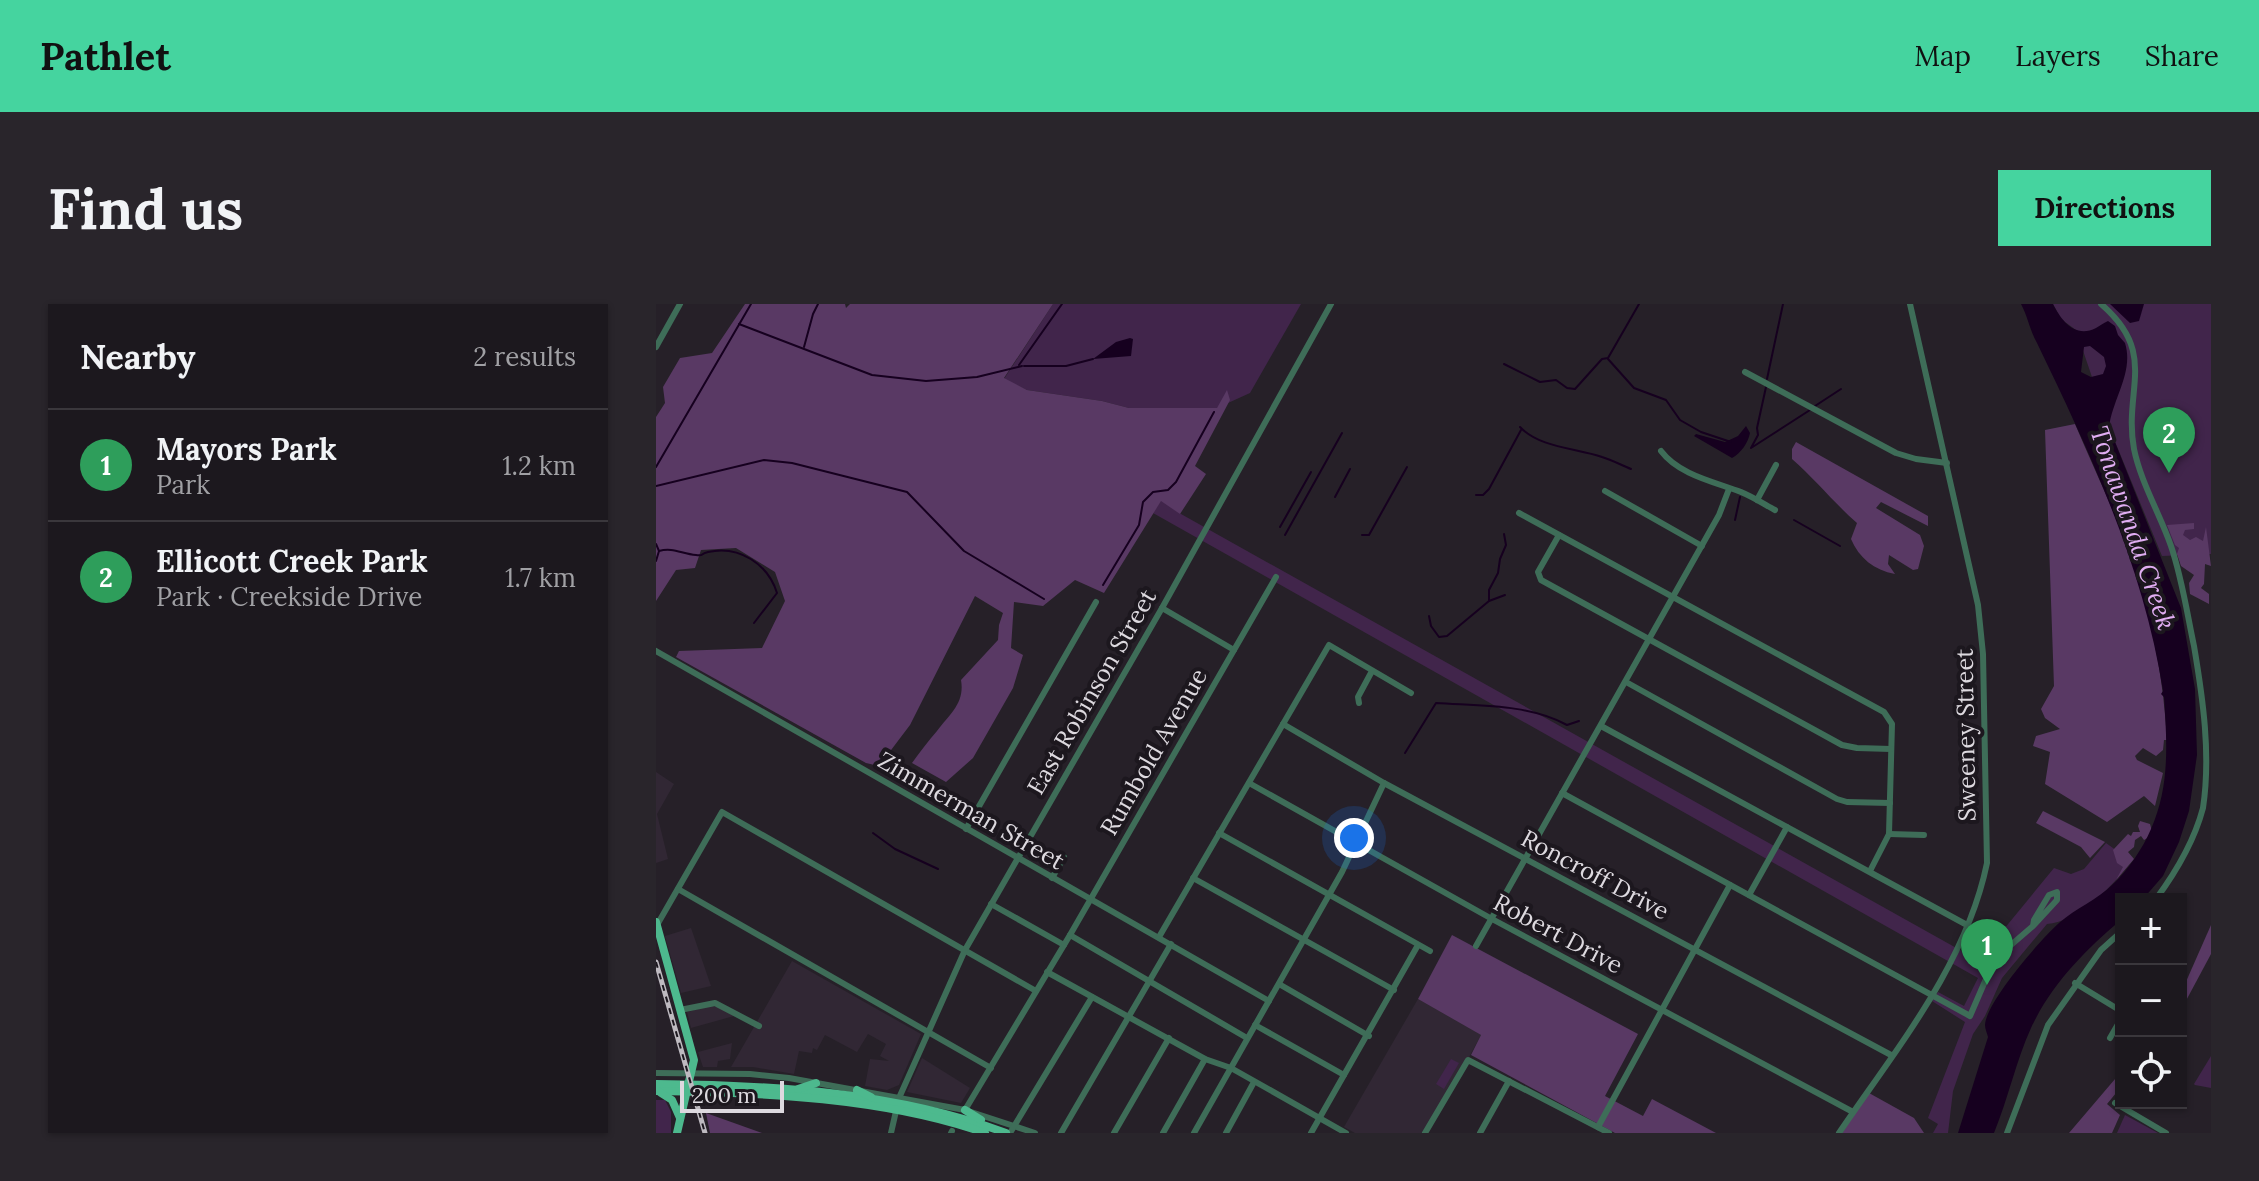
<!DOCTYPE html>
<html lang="en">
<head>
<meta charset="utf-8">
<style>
  body { margin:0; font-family:Lora,serif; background:#29252b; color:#f1f3f6 }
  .controls { position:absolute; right:24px; bottom:24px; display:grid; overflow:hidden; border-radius:0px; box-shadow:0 2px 6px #0004 }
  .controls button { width:72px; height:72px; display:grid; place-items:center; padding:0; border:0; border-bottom:2px solid #3a373c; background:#1c181e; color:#f1f3f6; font:40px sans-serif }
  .scale { position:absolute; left:24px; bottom:20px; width:104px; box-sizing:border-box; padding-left:8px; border:4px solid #ddd9df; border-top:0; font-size:22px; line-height:28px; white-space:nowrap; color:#ddd9df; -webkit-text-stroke:6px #1c171e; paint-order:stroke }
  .you { position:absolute; left:698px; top:534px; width:28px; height:28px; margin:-20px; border:6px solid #fff; border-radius:50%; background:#1a73e8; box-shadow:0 0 0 12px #1a73e833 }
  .badge { display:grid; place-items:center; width:52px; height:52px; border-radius:50%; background:#45d49f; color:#fff; font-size:26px; font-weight:700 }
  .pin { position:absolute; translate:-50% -66px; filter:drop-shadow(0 2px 4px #0008) }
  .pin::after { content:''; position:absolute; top:42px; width:28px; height:24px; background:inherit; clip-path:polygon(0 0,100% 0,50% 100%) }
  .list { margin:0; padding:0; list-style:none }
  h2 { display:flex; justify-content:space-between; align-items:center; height:104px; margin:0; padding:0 32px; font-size:34px }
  h2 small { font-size:26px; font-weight:400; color:#a0a0a4 }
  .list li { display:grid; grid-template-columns:52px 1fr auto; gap:24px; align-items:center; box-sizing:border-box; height:112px; padding:0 32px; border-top:2px solid #3a373c }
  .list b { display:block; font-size:30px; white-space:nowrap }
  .list p { margin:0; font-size:26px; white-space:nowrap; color:#a0a0a4 }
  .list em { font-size:26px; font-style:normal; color:#a0a0a4 }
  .icon { flex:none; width:44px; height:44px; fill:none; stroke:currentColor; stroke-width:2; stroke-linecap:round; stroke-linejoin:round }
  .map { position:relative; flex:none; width:1555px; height:829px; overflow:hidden; border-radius:0px }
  header { display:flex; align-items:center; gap:48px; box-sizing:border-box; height:112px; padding:0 40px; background:#45d49f; color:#111 }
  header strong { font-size:38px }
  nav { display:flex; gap:44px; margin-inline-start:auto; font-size:28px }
  .intro { display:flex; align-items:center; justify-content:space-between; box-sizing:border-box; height:192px; padding:0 48px }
  h1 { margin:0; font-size:56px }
  .button { padding:20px 36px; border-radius:0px; background:#45d49f; color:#111; font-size:28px; font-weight:700 }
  main { display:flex; gap:48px; padding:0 48px }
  aside { flex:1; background:#1c181e; border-radius:0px; box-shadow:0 2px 6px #0004 }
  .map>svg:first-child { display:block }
  .built { fill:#312734 }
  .green { fill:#41254b }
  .forest { fill:#593964 }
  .water { fill:#16001f; fill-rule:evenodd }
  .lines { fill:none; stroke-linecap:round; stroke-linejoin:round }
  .stream { stroke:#16001f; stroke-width:2 }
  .minor { stroke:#3e6d58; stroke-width:6 }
  .major { stroke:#4db98e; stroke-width:8 }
  .rail-casing { stroke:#bebac0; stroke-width:5 }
  .rail { stroke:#1c171e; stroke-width:2; stroke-dasharray:6; stroke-linecap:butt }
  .labels { text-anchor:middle; stroke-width:8; stroke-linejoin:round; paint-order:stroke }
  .street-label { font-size:24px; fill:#ddd9df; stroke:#1c171e }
  .water-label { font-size:26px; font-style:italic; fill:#e0adf2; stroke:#1c171e }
</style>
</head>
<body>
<header>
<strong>Pathlet</strong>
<nav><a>Map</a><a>Layers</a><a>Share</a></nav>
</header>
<div class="intro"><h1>Find us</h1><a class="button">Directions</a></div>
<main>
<aside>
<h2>Nearby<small>2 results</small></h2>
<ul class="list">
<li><span class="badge" style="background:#2e9e5b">1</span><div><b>Mayors Park</b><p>Park</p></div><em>1.2 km</em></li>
<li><span class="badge" style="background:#2e9e5b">2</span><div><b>Ellicott Creek Park</b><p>Park · Creekside Drive</p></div><em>1.7 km</em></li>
</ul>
</aside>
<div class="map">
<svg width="1555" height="829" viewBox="0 0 1555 829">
  <rect width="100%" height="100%" fill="#262028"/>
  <g class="built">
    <polygon points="0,468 18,480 1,510 12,555 0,559"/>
    <polygon points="35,624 55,682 25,689 9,632"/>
    <polygon points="136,657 265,730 243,781 231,786 209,782 214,755 233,757 224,752 230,740 212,730 201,748 169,731 161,746 157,744 156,749 143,747 138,770 97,763 75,763"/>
    <polygon points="762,695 825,731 772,829 699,829 688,823"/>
    <polygon points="54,702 63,703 78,712 35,724 31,708"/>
    <polygon points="76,739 74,755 62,757 61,763 47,763 42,748"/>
    <polygon points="266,754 314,784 305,799 251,788"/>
  </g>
  <g class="green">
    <polygon points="397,0 645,0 594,89 561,104 473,104 446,97 371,86 348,75"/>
    <polygon points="1397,0 1555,0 1555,250 1506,252 1453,123 1420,26 1405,15"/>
    <path d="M 505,196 L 525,210 L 1329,660 L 1348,625 L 1398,564 L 1415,570 L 1428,565 L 1450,539 L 1475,557 C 1459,581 1421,618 1391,620 L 1346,674 L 1329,712 L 1317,730 L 1297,787 L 1292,829 L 1277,829 L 1282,820 L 1272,814 L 1309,718 L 1276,697 L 1282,688 L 1308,702 L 1322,674 L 497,209 Z"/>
    <polygon points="1555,752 1555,784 1539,781 1538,780"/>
    <polygon points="795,755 803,759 788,785 780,780"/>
    <polygon points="0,796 9,796 15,808 15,829 0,829"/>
    <polygon points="1469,811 1502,829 1461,829"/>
  </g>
  <g class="forest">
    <path d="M 89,0 L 189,0 L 190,4 L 194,0 L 397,0 L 348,74 L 371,86 L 446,97 L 473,104 L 561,104 L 571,86 L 574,96 L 539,162 L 550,170 L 524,210 L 505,197 L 448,289 L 419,276 L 387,302 L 358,298 L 355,344 L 367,351 L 357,384 L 317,454 L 290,478 L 256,459 C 264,448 272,437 281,427 C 294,410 309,399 305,376 L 342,336 L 343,321 L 347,309 L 319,292 L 254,421 L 223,462 L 210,459 L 20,353 L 23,347 L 106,344 L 129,297 L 119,268 L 80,244 L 45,246 L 39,264 L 20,266 L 0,297 L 0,113 L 9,99 L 7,83 L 24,54 L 56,49 Z"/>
    <path d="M 1419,120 C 1434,156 1451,191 1465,227 C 1492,294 1507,365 1511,436 L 1508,436 L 1507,446 L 1500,452 L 1487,444 L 1479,452 L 1481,456 L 1507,469 L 1499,502 L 1488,492 L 1451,518 L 1389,480 L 1394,448 L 1377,442 L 1380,432 L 1404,425 L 1389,414 L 1385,405 L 1398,382 L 1389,126 Z"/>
    <path d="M 1140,138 L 1272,212 L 1272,222 L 1225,198 L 1220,204 L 1264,231 L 1268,242 L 1262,265 L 1257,266 L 1233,251 L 1232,260 L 1239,270 C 1218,266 1203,254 1195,235 L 1201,219 C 1178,199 1159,175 1136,155 L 1136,145 Z"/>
    <polygon points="1538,219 1538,225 1529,226 1527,231 1534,236 1540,233 1547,237 1550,223 1555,262 1549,260 1548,280 1545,284 1553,290 1553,300 1534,290 1533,279 1538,271 1525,262 1521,250 1523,244 1519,241 1511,221"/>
    <polygon points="1387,507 1449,538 1434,554 1425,543 1380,519"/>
    <polygon points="1484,517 1494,520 1497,531 1488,536 1485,532 1479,536 1478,543 1472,548 1478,555 1460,576 1467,563 1461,559 1457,546 1472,530 1475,532 1477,528 1484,528 1482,522"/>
    <polygon points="1555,621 1555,650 1525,706 1525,689"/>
    <polygon points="796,631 982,730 949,792 987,812 996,795 1060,829 959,829 815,751 825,731 762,695"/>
    <polygon points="1465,768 1465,783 1451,800 1464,811 1456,829 1413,829"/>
    <polygon points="1213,789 1258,814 1268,829 1186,829"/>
    <polygon points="50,809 106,829 54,829"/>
  </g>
  <g class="water">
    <path d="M 1365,0 L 1397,0 C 1405,16 1419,35 1440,24 C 1444,22 1447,19 1452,17 L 1459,22 L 1462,31 L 1469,39 C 1478,68 1457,94 1453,123 L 1525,304 L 1539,385 L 1541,451 L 1533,507 L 1523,538 L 1507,572 L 1487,595 L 1465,595 L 1465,616 C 1429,646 1395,681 1375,724 C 1360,757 1352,795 1338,829 L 1302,829 L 1332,733 C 1331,729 1329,725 1329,721 C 1330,698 1385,635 1403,619 C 1420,604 1441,596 1457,580 C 1472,566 1487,544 1495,525 C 1514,482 1511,439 1508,393 L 1505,390 L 1507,387 C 1488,264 1435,151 1381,39 C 1374,27 1372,13 1365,0 ZM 1434,42 L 1448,53 L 1450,62 L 1447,70 L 1435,73 L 1425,68 L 1428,43 Z"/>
    <polygon points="1454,0 1488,0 1483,17 1474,19"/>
    <polygon points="474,34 477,35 475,52 437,55 460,38"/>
    <path d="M 1090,122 L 1094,129 C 1092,139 1085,149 1076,154 L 1038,132 L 1040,130 L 1069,138 L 1082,132 Z"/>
  </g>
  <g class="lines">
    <g class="stream">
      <polyline points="83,20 216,71 270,77 321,73 366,62"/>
      <polyline points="148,43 157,10 162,0"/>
      <polyline points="952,55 978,84 1010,96 1024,116 1045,128 1075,138"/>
      <polyline points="848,60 884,78 900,76 911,84 919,85 946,55 952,54 983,0"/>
      <polyline points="363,61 406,0"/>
      <polyline points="368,62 410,62 437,55"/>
      <polyline points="1111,75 1127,0"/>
      <polyline points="1110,83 1101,124 1102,131 1095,144 1154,106"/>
      <polyline points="1159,102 1185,85"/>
      <path d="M 864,123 C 884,144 920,144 946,153 C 956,156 965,161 975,165"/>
      <polyline points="0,163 95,0"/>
      <polyline points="0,182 108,156 136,159 251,188 308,247 388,295"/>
      <polyline points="820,191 827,191 833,185 865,126"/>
      <polyline points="679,193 694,165"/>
      <polyline points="1079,216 1084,193"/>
      <polyline points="1138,216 1184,242"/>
      <polyline points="624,223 655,168"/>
      <polyline points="629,231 686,129"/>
      <polyline points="706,231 713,231 751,163"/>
      <polyline points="0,240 3,247 0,257"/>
      <path d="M 3,247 C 17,243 26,250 40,251 C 49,252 43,250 52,248 C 83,241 112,260 121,289 L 98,319"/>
      <polyline points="447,281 483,221 487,198 497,188 512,186 520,178 558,108"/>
      <polyline points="833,296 833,286 842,269 844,255 850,241 848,230"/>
      <polyline points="773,312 775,322 783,333 791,332 833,297 849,291"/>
      <path d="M 749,449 L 780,399 C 823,402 873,400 911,421 L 923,417"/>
      <polyline points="217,529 239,545 282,565"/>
    </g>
    <g class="minor">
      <path d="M 1445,0 C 1503,50 1467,85 1478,145 C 1485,179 1504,210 1515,242 C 1526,274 1531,309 1538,342 C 1547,395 1555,451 1547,504 C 1538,538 1520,568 1500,595"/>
      <polyline points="0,43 24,0"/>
      <polyline points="1089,68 1240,149 1260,155 1291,159"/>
      <path d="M 1005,147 C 1023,171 1059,178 1085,188 C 1097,193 1108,200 1119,206"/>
      <polyline points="949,187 1046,242"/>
      <polyline points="1101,196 1120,161"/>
      <polyline points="863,209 1228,408 1236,420 1233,530 1214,567"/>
      <polyline points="903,231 882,268 885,276 1186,441 1201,444 1235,445"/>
      <polyline points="506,304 578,346"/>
      <polyline points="0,347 613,697"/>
      <polyline points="970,378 1181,495 1191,498 1234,499"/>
      <polyline points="703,399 702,393 716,367"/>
      <polyline points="627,420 728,479 1235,751"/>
      <polyline points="945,422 1311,621"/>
      <polyline points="593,479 836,615 1197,808"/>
      <polyline points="906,489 1314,712 1333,668 1348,647 1377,622 1378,616 1393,591 1401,588 1401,596 1377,622"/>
      <polyline points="310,525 440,298"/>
      <polyline points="563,529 774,647"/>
      <polyline points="1233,530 1268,531"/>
      <polyline points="396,574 408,553"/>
      <polyline points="537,574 738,686"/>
      <polyline points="22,585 335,764"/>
      <polyline points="1093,591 1131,523"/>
      <polyline points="335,600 408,641"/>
      <polyline points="1,621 66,508 380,687"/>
      <polyline points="414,631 591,734"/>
      <polyline points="503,633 673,341 755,389"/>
      <polyline points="820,642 1063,211 1073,185"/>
      <polyline points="391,668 549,755 575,764 690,829"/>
      <polyline points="1419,679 1465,707"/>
      <polyline points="623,680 713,732"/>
      <polyline points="24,706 59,699 103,722"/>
      <polyline points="599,721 688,771"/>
      <polyline points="1454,734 1465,715"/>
      <polyline points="0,769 94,770 133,774 309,806 379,829"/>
      <polyline points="1459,799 1510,829"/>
      <polyline points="309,806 414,631 620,273"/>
      <polyline points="942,823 1074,581"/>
      <polyline points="235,829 243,794 309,646 506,304 675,0"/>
      <polyline points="295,829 296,827"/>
      <polyline points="354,829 436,693"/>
      <polyline points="405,829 515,640"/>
      <polyline points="458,829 513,734"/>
      <polyline points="507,829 549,755"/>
      <polyline points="538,829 686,568 728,479"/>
      <polyline points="570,829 598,778"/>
      <polyline points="655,829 762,641"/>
      <polyline points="769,829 812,756 953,829"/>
      <polyline points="824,829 853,777"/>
      <path d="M 1183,829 C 1240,745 1310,661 1331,559 L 1327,350 L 1322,301 L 1254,0"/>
      <polyline points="1351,829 1392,721 1445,646 1465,628"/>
    </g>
    <g class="major">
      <polyline points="0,618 38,756 21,829"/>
      <path d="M 0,780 C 117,781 240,788 350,829"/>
      <polyline points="142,785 160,779"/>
      <polyline points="201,786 215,793"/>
      <path d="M 0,787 C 104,788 231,794 329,829"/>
      <polyline points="5,789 16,796 24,814"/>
      <polyline points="309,806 325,816"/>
    </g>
    <defs>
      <polyline id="rail" points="0,658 49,829"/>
    </defs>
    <use href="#rail" class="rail-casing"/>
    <use href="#rail" class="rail"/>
  </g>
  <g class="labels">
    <g class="street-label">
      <text transform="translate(436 388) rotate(-60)" y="8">East Robinson Street</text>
      <text transform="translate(1310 431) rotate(-91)" y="8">Sweeney Street</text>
      <text transform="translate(498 448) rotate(-60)" y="8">Rumbold Avenue</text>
      <text transform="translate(315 507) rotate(30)" y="8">Zimmerman Street</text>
      <text transform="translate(939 571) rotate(28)" y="8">Roncroff Drive</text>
      <text transform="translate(902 630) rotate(28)" y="8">Robert Drive</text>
    </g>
    <g class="water-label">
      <text transform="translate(1477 224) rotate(71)" y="9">Tonawanda Creek</text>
    </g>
  </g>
</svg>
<div class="controls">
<button>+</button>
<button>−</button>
<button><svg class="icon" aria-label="locate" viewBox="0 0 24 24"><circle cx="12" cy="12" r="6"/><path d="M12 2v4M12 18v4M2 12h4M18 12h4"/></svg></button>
</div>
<div class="scale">200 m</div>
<div class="you"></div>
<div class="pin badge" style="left:1331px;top:681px;background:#2e9e5b">1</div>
<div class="pin badge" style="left:1513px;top:169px;background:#2e9e5b">2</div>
</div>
</main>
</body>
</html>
